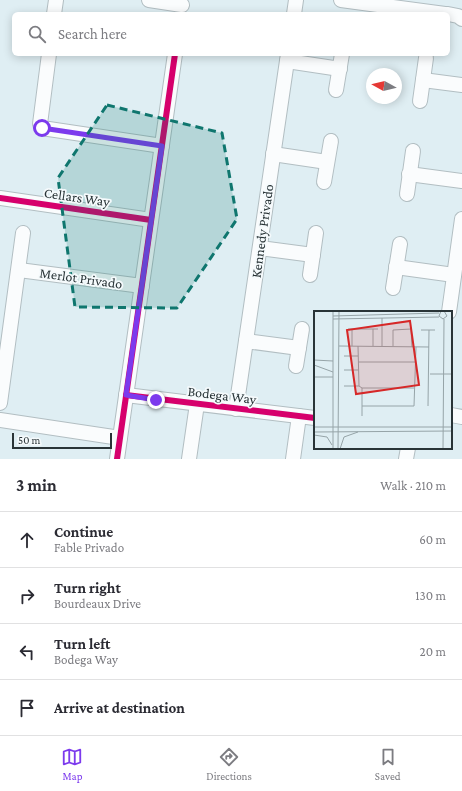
<!DOCTYPE html>
<html lang="en">
<head>
<meta charset="utf-8">
<style>
  body { margin:0; font-family:"Crimson Pro",serif; background:#f2f2f3; color:#2b2b33 }
  .compass { position:absolute; left:366px; top:68px; width:36px; height:36px; border-radius:50%; background:#fff; box-shadow:0 2px 10px #0003; rotate:278deg }
  .scale { position:absolute; left:12px; bottom:10px; width:100px; box-sizing:border-box; padding-left:4px; border:2px solid #293437; border-top:0; font-size:11px; line-height:14px; white-space:nowrap; color:#293437; -webkit-text-stroke:3px #f5fafc; paint-order:stroke }
  .stop { position:absolute; width:12px; height:12px; margin:-9px; border:3px solid #7c3aed; border-radius:50%; background:#fff }
  .stop.end { background:#7c3aed; border-color:#fff; box-shadow:0 1px 4px #0008 }
  .list { margin:0; padding:0; list-style:none }
  h2 { display:flex; justify-content:space-between; align-items:center; height:52px; margin:0; padding:0 16px; font-size:17px }
  h2 small { font-size:13px; font-weight:400; color:#7c7c81 }
  .list li { display:grid; grid-template-columns:26px 1fr auto; gap:12px; align-items:center; box-sizing:border-box; height:56px; padding:0 16px; border-top:1px solid #e1e1e2 }
  .list b { display:block; font-size:15px; white-space:nowrap }
  .list p { margin:0; font-size:13px; white-space:nowrap; color:#7c7c81 }
  .list em { font-size:13px; font-style:normal; color:#7c7c81 }
  .icon { flex:none; width:22px; height:22px; fill:none; stroke:currentColor; stroke-width:2; stroke-linecap:round; stroke-linejoin:round }
  .map { position:relative; flex:none; width:462px; height:459px; overflow:hidden }
  .search { position:absolute; background:#fff; box-shadow:0 2px 10px #0003; left:12px; right:12px; top:12px; height:44px; display:flex; align-items:center; gap:10px; box-sizing:border-box; padding:0 14px; border-radius:6px; color:#7c7c81; font-size:15px }
  .sheet { height:276px; background:#fff }
  nav { display:flex; justify-content:space-around; align-items:center; box-sizing:border-box; height:56px; border-top:1px solid #e1e1e2; background:#fff; font-size:11px; color:#7c7c81 }
  nav a { display:grid; justify-items:center; gap:2px }
  nav .on { color:#7c3aed }
  .map>svg:first-child { display:block }
  .lines { fill:none; stroke-linecap:round; stroke-linejoin:round }
  .minor-casing { stroke:#b2bec2; stroke-width:16 }
  .minor { stroke:#fafcfd; stroke-width:14 }
  .cycleway-casing { stroke:#f5fafc; stroke-width:8 }
  .cycleway { stroke:#d6006c; stroke-width:6 }
  .route { stroke:#7c3aed; stroke-width:5 }
  .marked { fill:#0f766e; fill-opacity:0.2; stroke:#0f766e; stroke-width:3; stroke-dasharray:8 5; stroke-linejoin:round }
  .labels { text-anchor:middle; stroke-width:3.5; stroke-linejoin:round; paint-order:stroke }
  .street-label { font-size:14px; fill:#293437; stroke:#f5fafc }
  .inset-road { fill:none; stroke:#96a4a8; stroke-width:1 }
  .view { fill:#d62828; fill-opacity:0.15; stroke:#d62828; stroke-width:2 }
  .inset-edge { fill:none; stroke:#293437; stroke-width:2 }
</style>
</head>
<body>
<div class="map">
<svg width="462" height="459" viewBox="0 0 462 459">
  <rect width="100%" height="100%" fill="#dfeef3"/>
  <g class="lines">
    <defs>
      <g id="minor">
        <polyline points="149,0 182,5"/>
        <polyline points="341,0 445,14"/>
        <polyline points="54,14 56,0"/>
        <polyline points="294,14 296,0"/>
        <polyline points="448,14 458,16 462,19"/>
        <polyline points="49,54 40,124 42,128 162,146"/>
        <polyline points="287,61 340,69"/>
        <polyline points="423,80 462,85"/>
        <polyline points="336,90 342,54"/>
        <polyline points="420,101 426,58"/>
        <polyline points="273,154 327,162"/>
        <polyline points="409,174 462,181"/>
        <polyline points="324,182 331,141"/>
        <polyline points="407,194 413,151"/>
        <polyline points="0,198 151,220"/>
        <polyline points="260,248 313,255"/>
        <polyline points="396,267 454,275"/>
        <polyline points="19,270 142,286"/>
        <polyline points="310,275 316,233"/>
        <polyline points="393,288 400,244"/>
        <polyline points="449,312 462,219"/>
        <polyline points="246,341 299,348"/>
        <polyline points="296,366 302,329"/>
        <polyline points="126,395 315,418"/>
        <polyline points="0,403 23,233"/>
        <polyline points="236,409 288,54"/>
        <polyline points="451,415 462,417"/>
        <polyline points="0,420 120,438"/>
        <polyline points="117,459 175,54"/>
        <polyline points="189,459 197,404"/>
        <polyline points="293,459 299,416"/>
        <polyline points="406,459 408,448"/>
      </g>
    </defs>
    <use href="#minor" class="minor-casing"/>
    <use href="#minor" class="minor"/>
    <defs>
      <g id="cycleway">
        <polyline points="0,198 151,220"/>
        <polyline points="126,395 315,418"/>
        <polyline points="117,459 175,54"/>
      </g>
    </defs>
    <use href="#cycleway" class="cycleway-casing"/>
    <use href="#cycleway" class="cycleway"/>
  </g>
  <g class="lines">
    <polyline class="route" points="42,128 162,146 126,395 156,400"/>
  </g>
  <path class="marked" d="M 107,105 L 222,133 L 237,219 L 177,308 L 75,307 L 58,178 Z"/>
  <g class="labels">
    <g class="street-label">
      <text transform="translate(77 197) rotate(8)" y="5">Cellars Way</text>
      <text transform="translate(262 231) rotate(-82)" y="5">Kennedy Privado</text>
      <text transform="translate(81 278) rotate(8)" y="5">Merlot Privado</text>
      <text transform="translate(222 395) rotate(7)" y="5">Bodega Way</text>
    </g>
  </g>
  <g transform="translate(314 311)">
    <rect width="138" height="138" fill="#dfeef3"/>
    <path class="inset-road" d="M 127,0 L 125,5 L 129,8 L 133,5 L 130,0M 19,5 L 125,2M 68,7 L 68,35M 19,8 L 125,6M 34,18 L 64,18M 59,18 L 59,35M 107,19 L 121,19M 25,35 L 115,36M 38,35 L 38,18M 44,35 L 45,75 L 48,77M 79,35 L 79,19 L 97,18 L 98,36M 30,45 L 44,45M 0,49 L 19,50M 44,51 L 102,51M 0,54 L 19,61M 30,59 L 44,59M 116,63 L 138,63M 0,66 L 19,66M 30,75 L 45,75M 48,77 L 100,77M 48,77 L 48,105M 48,95 L 100,95 L 102,36M 114,95 L 115,19M 0,116 L 138,116M 0,121 L 138,120M 0,124 L 13,126 L 18,134M 19,138 L 19,0M 24,138 L 25,0M 26,138 L 30,126 L 44,121M 129,138 L 130,8"/>
    <path class="view" d="M 96,10 L 105,74 L 42,83 L 33,19 Z"/>
    <rect width="138" height="138" class="inset-edge"/>
  </g>
</svg>
<svg class="compass" viewBox="-18 -18 36 36"><path d="M0-13l5 13h-10z" fill="#e53935"/><path d="M0 13l5-13h-10z" fill="#7c7c81"/></svg>
<div class="scale">50 m</div>
<div class="stop" style="left:42px;top:128px"></div>
<div class="stop end" style="left:156px;top:400px"></div>
<div class="search"><svg class="icon" aria-label="search" viewBox="0 0 24 24"><circle cx="10" cy="10" r="6"/><path d="M15 15l6 6"/></svg>Search here</div>
</div>
<section class="sheet">
<h2>3 min<small>Walk · 210 m</small></h2>
<ul class="list">
<li><svg class="icon" aria-label="ahead" viewBox="0 0 24 24"><path d="M12 20V5M6 11l6-6 6 6"/></svg><div><b>Continue</b><p>Fable Privado</p></div><em>60 m</em></li>
<li><svg class="icon" aria-label="right" viewBox="0 0 24 24"><path d="M7 20v-9h11M14 6l5 5-5 5"/></svg><div><b>Turn right</b><p>Bourdeaux Drive</p></div><em>130 m</em></li>
<li><svg class="icon" aria-label="left" viewBox="0 0 24 24"><path d="M17 20v-9H6M10 6l-5 5 5 5"/></svg><div><b>Turn left</b><p>Bodega Way</p></div><em>20 m</em></li>
<li><svg class="icon" aria-label="arrive" viewBox="0 0 24 24"><path d="M6 21V4h12l-3 4 3 4H6"/></svg><div><b>Arrive at destination</b></div></li>
</ul>
</section>
<nav>
<a class="on"><svg class="icon" aria-label="map" viewBox="0 0 24 24"><path d="M3 6l6-2 6 2 6-2v14l-6 2-6-2-6 2zM9 4v14M15 6v14"/></svg>Map</a>
<a><svg class="icon" aria-label="directions" viewBox="0 0 24 24"><path d="M12 3l9 9-9 9-9-9zM9 14v-3h6M13 9l2 2-2 2"/></svg>Directions</a>
<a><svg class="icon" aria-label="saved" viewBox="0 0 24 24"><path d="M7 4h10v16l-5-4-5 4z"/></svg>Saved</a>
</nav>
</body>
</html>
